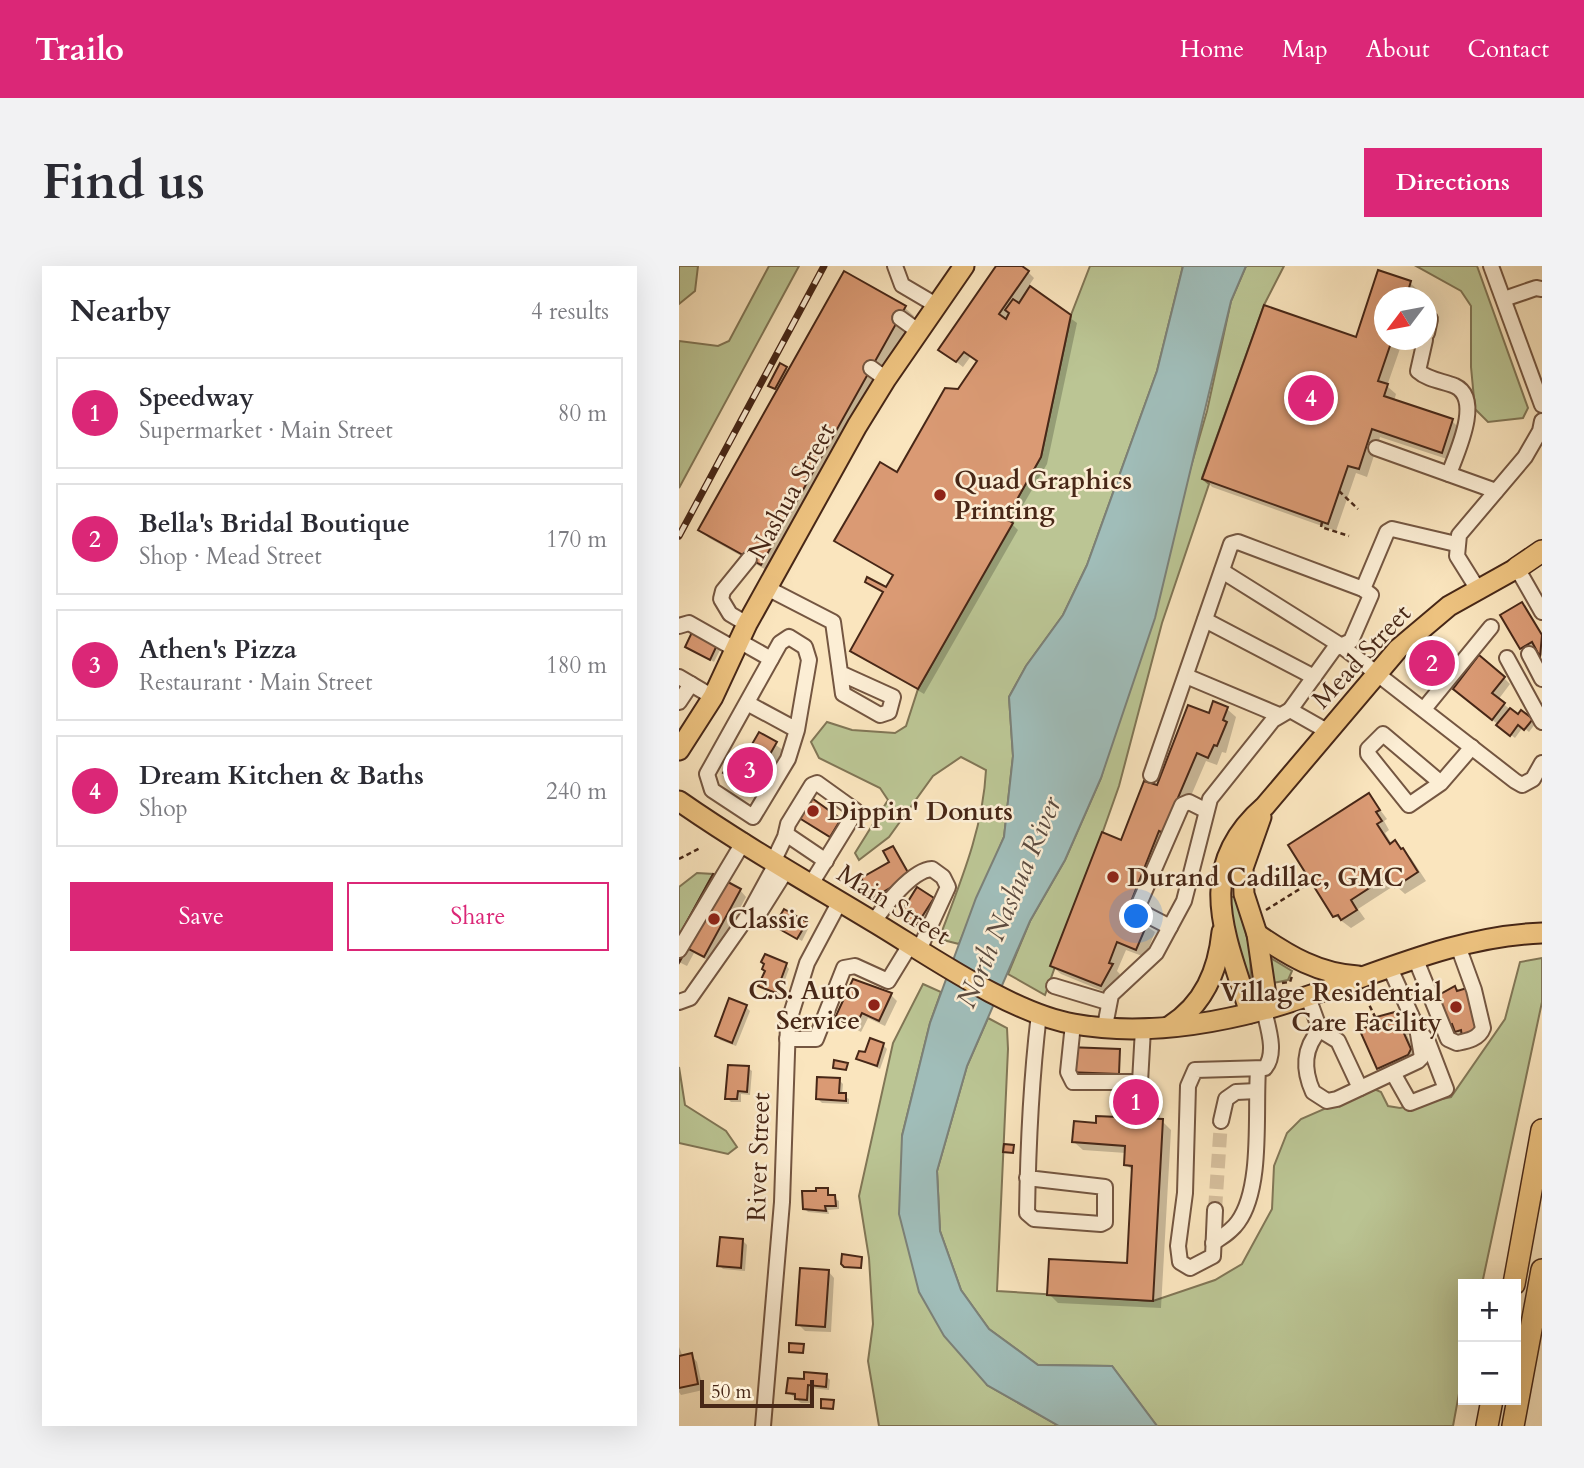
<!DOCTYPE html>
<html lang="en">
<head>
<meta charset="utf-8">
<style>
  body { margin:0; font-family:Cardo,serif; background:#f2f2f3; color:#2b2b33 }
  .controls { position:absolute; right:21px; bottom:21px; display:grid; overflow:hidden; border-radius:0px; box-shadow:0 7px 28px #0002 }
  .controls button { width:63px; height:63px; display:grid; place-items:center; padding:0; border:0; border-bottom:2px solid #e1e1e2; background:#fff; color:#2b2b33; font:35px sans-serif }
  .compass { position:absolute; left:695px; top:21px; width:63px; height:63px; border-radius:50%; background:#fff; box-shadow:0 7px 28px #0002; rotate:238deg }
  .scale { position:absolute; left:21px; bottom:18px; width:114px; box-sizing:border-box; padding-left:7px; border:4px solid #472717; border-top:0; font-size:19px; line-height:24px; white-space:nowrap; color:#472717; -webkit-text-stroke:5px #fceed5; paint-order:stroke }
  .you { position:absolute; left:458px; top:651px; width:24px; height:24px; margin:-18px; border:5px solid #fff; border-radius:50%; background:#1a73e8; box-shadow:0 0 0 10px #1a73e833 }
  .badge { display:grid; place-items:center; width:46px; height:46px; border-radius:50%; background:#db2777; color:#fff; font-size:23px; font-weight:700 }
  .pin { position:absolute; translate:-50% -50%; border:4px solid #fff; box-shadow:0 2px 7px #0006 }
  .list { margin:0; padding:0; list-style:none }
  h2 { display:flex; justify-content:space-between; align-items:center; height:91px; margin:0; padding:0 28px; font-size:30px }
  h2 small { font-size:23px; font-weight:400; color:#7c7c81 }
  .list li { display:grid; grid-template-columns:46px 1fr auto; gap:21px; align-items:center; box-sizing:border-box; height:112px; margin:0 14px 14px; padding:0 14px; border:2px solid #e1e1e2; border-radius:0px }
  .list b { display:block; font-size:26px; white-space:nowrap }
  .list p { margin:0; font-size:23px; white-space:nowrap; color:#7c7c81 }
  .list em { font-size:23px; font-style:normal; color:#7c7c81 }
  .actions { display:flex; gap:14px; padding:21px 28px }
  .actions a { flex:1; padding:16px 0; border:2px solid #db2777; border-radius:0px; text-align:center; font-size:24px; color:#db2777 }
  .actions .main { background:#db2777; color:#fff }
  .map { position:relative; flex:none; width:863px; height:1160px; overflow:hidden; border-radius:0px }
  header { display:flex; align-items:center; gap:42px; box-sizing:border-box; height:98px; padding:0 35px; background:#db2777; color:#fff }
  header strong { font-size:33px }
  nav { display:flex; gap:38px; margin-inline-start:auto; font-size:24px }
  .intro { display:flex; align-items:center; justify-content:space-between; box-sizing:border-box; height:168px; padding:0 42px }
  h1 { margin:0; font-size:49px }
  .button { padding:18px 32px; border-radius:0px; background:#db2777; color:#fff; font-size:24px; font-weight:700 }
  main { display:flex; gap:42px; padding:0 42px }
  aside { flex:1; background:#fff; border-radius:0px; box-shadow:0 7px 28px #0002 }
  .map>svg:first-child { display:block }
  .green { fill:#bbc594; stroke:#817656; stroke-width:2 }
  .water { fill:#a0bdb9; stroke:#7c8178; stroke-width:2 }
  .shadow { fill:#0003 }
  .building { fill:#da9a74; stroke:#472717; stroke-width:2 }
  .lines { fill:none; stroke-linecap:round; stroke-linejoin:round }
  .minor-tunnel { stroke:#d6bf9d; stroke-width:14; stroke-dasharray:14 7; stroke-linecap:butt }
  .minor-casing { stroke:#745641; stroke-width:18 }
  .major-casing { stroke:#472717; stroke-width:23 }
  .highway-casing { stroke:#472717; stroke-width:24 }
  .path { stroke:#472717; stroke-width:2.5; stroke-dasharray:5 3.5; stroke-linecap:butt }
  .minor { stroke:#fceed5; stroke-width:14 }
  .major { stroke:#edc27f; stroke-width:19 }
  .highway { stroke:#edc27f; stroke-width:21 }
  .rail-casing { stroke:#472717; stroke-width:7 }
  .rail { stroke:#fceed5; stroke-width:4.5; stroke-dasharray:13; stroke-linecap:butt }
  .poi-dot { fill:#8f2418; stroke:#fceed5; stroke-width:2.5 }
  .labels { text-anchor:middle; stroke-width:5; stroke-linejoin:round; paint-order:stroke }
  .poi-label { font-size:26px; font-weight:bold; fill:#472717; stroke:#fceed5; text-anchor:start }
  .street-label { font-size:26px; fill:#472717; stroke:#fceed5 }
  .water-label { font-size:28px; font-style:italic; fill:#5d4c40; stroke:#fceed5 }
</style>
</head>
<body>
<header>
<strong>Trailo</strong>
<nav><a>Home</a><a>Map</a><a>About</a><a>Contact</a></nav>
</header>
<div class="intro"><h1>Find us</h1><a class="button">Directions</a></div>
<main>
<aside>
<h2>Nearby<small>4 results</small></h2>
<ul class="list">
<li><span class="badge">1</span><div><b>Speedway</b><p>Supermarket · Main Street</p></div><em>80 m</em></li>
<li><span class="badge">2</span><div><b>Bella's Bridal Boutique</b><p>Shop · Mead Street</p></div><em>170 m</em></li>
<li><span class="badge">3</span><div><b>Athen's Pizza</b><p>Restaurant · Main Street</p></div><em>180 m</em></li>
<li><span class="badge">4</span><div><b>Dream Kitchen &amp; Baths</b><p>Shop</p></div><em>240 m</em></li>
</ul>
<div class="actions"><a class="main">Save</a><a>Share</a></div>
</aside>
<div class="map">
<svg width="863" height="1160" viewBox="0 0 863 1160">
  <rect width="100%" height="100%" fill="#fae5be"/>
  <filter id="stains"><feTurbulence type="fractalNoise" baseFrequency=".00286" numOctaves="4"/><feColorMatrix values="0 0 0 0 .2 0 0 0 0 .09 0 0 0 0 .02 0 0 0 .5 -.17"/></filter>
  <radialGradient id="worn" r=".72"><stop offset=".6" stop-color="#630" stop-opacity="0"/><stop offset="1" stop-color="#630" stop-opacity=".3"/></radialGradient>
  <g class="green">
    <polygon points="0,0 19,0 16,25 0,38"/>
    <polygon points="90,0 120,0 0,222 0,75 39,80 50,75"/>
    <path d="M 411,0 L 504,0 L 478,105 L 408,299 L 384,349 L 347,400 L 330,431 L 334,490 L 325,571 L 280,678 L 260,673 C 281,617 304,564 307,504 L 282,491 L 254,510 L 210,571 L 180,594 L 176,587 L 209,534 L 201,522 L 140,492 L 132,476 L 148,456 L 173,464 L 216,467 L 227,460 L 239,423 L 333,257 L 327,253 L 362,191 L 392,49 Z"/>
    <polygon points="567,0 605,0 585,39 523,212 530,218 483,357 440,520 366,729 329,708 351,655 386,594 422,512 528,145 552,35"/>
    <polygon points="737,0 798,0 849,142 844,152 809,156 796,143 792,101 792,40 782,25"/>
    <polygon points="18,607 34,608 0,670 0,621"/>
    <polygon points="551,631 557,631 571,683 572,718 552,656"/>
    <polygon points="590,691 613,705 609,714 594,717"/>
    <polygon points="863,692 863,736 803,1018 784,1018 784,1106 774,1160 478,1160 433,1100 359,1099 310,1063 282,1024 261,965 258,905 288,800 309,752 328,762 329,783 318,1025 474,1035 536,1014 563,998 593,943 595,900 608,867 622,853 693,822 702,826 709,840 721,842 772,831 826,753 841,696"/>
    <polygon points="244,718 262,726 251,757 223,870 308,1119 380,1160 200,1160 189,1095 194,1058 190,992 180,930 214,777"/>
    <polygon points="0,801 6,839 47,865 58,881 49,888 0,877"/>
  </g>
  <polygon class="water" points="504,0 567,0 552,35 476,352 422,512 386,594 351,655 288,800 258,905 261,965 282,1024 310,1063 359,1099 433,1100 478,1160 380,1160 308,1119 265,1070 240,1026 220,948 223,870 251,757 297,632 325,571 334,490 330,431 347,400 384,349 408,299 478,105"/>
  <g class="shadow">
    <polygon points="319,0 339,0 349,6 355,12 349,21 398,57 368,198 333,258 339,264 245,428 173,385 205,327 188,316 208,323 215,311 158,275 219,208 299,96 292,90 284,101 262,84"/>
    <polygon points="700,6 731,17 740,25 738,32 706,32 706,74 724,74 708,120 717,128 715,135 773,155 781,163 771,194 701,171 688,211 677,207 657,265 533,221 525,212 678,73"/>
    <polygon points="165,7 226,42 235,50 91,306 30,272 21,264 100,124 93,121 107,102 110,105"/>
    <polygon points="843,339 863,368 863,390 860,385 851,390 842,382"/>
    <polygon points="15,366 42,382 35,396 8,380"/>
    <polygon points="766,397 770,401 760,414 744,402"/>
    <polygon points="825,412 831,418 819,434 840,450 856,458 850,466 844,461 836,472 782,429"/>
    <polygon points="548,443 557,451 547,487 543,486 538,499 527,495 493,574 489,573 457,653 476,666 466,691 447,684 438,705 441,708 431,728 382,708 373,700 443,576 531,449"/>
    <polygon points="81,468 104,484 93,503 88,533 47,506 69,490"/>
    <polygon points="690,529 708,553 705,555 710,564 706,567 713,578 716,577 732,592 747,615 726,628 716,619 679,643 686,653 672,662 656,650"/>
    <polygon points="123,554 161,555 164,558 155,573"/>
    <polygon points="214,582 236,616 201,637 195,630 212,596"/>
    <polygon points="61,624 67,631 32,696 15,687 8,700 0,696 0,674"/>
    <polygon points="239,624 258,637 242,663 226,653"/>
    <polygon points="127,657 130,661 123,675 101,663"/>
    <polygon points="107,699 110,703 100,730 81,719"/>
    <polygon points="776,722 794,730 806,772 791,776 769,759"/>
    <polygon points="212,729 218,735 206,760 189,752 182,766 158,752"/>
    <polygon points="67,741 71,745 57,780 41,774 38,770"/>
    <polygon points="723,756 732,768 728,769 738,790 705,808 699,802"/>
    <polygon points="204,779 208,783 201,803 179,793"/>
    <polygon points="440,785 441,808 390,807"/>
    <polygon points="69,802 73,805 71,829 62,828 62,836 52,836 48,832"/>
    <polygon points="160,814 164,818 163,829 170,833 170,838 143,837 139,833"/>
    <polygon points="475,830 481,836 481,851 447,850 440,844"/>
    <polygon points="483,855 492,864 482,1042 379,1037 370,1028 450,999 455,906 447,898 447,887 404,884 395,876 418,858"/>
    <polygon points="148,924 152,931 160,935 160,943 149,944 150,948 129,946 125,942"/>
    <polygon points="64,975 68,979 66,1005 44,1003 40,999"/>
    <polygon points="149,1005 155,1012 152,1066 126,1065 119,1058"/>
    <polygon points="0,1081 4,1091 12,1089 18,1096 24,1124 2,1129 0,1126"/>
    <polygon points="147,1110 151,1114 150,1124 132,1122 131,1137 122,1137 109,1126 126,1115"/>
  </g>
  <g class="building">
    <polygon points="317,0 343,0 350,5 320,48 327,53 330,47 326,44 334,33 340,37 351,20 392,49 362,191 327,253 334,257 239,423 171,385 204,326 186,316 188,311 207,321 214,309 155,275 201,196 218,206 266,122 279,123 298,95 285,86 277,96 259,84"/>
    <polygon points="699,4 732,15 727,32 706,32 706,74 713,74 699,115 709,118 705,130 774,153 763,187 693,163 680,203 669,200 649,258 523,213 585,39 677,71"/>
    <polygon points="165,5 227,40 82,299 19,264"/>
    <polygon points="101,97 108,101 96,123 89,120"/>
    <polygon points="843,336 863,369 861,391 853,376 841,383 821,349"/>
    <polygon points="14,364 39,377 31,394 6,381"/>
    <polygon points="750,383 767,396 755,412 738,399"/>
    <polygon points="800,389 826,411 813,427 826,437 813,454 774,423"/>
    <polygon points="534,435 549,441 544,454 548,456 538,480 535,479 529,492 518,487 484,567 480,565 446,651 450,653 451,649 469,656 457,684 438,676 430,697 434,698 422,720 371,700 423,566 442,574 465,515 478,519 509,439 530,447"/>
    <polygon points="831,442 839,448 842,444 854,453 845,464 839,459 831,470 817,459"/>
    <polygon points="80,466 98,476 86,497 96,503 81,528 44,507 59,482 68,487"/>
    <polygon points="690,527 701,544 697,546 703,555 698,558 711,578 716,574 722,583 724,582 739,606 716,621 709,610 672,634 678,644 662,654 659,649 654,651 609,579"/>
    <polygon points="130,530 162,553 151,571 117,550"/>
    <polygon points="214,580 231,610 194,632 182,612 210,596 204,585"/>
    <polygon points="34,608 62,623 25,691 8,682 1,695 0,670"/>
    <polygon points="238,621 255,632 237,660 220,650"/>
    <polygon points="105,643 128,656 118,673 95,660"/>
    <polygon points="86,688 108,697 97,727 79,720 86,705 83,703 85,698 82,696"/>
    <polygon points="174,713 213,727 200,755 183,747 176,761 156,752"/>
    <polygon points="776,720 778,725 788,722 801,766 783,771 782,764 776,766 773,758 768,760 758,730"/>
    <polygon points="50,732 68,739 53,777 36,770"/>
    <polygon points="716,746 727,761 723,763 732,783 729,789 698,803 681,765 699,754 697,751"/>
    <polygon points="191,772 205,777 198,800 177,793 180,785 186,786"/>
    <polygon points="388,781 441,783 440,808 387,806"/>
    <polygon points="155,794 169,797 167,804 154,802"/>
    <polygon points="49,799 70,800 68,826 59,825 58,833 46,833"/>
    <polygon points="138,811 161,812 160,827 167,827 167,835 137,833"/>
    <polygon points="439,827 476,828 475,845 439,844"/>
    <polygon points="417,850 484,853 474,1035 368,1029 370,993 448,997 453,900 445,899 446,880 393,876 395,855 417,857"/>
    <polygon points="325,878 335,879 334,887 324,886"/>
    <polygon points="137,922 149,922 149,929 156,929 157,940 146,940 147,945 124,943 123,925 137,925"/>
    <polygon points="41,971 64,973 62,1002 38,1000"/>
    <polygon points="163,988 183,991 182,1002 165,1001 162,998"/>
    <polygon points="121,1002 150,1004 146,1061 117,1059"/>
    <polygon points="110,1077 125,1078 124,1087 110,1086"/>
    <polygon points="13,1087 19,1118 0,1122 0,1090"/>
    <polygon points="125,1106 148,1108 147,1121 129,1119 128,1134 116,1133 116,1128 107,1127 109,1112 125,1113"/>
    <polygon points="142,1133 155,1134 154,1143 142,1142"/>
  </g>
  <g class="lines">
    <polyline class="minor-tunnel" points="536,944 542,855"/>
    <defs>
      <g id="minor">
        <polyline points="216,0 223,19 257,39"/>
        <polyline points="812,0 863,139"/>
        <polyline points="825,33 857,22 863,23"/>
        <polyline points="221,52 239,65"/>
        <polyline points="748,67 751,53"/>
        <path d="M 746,74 L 739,105 C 749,114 764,115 776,120 C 804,133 777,188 770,208"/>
        <polyline points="192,102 207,113"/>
        <polyline points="697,182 817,225"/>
        <polyline points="838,302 863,346"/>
        <polyline points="543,305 661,379 836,515 843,519 854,513 863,497"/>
        <polyline points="88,322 154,356 164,428 201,449 210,446 214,431 161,407"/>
        <polyline points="798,322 778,290 780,269 846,191 861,165 863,155"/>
        <polyline points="684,323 708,266 713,263 777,278"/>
        <polyline points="526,354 635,411"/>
        <polyline points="68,358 51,348 42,333 44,325 70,293"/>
        <polyline points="0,360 10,357 56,383"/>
        <polyline points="60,375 92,393"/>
        <polyline points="850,388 863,413"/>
        <polyline points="828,392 863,456"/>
        <polyline points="507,410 600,449"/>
        <polyline points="0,411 34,431"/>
        <polyline points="0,436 12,418"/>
        <polyline points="68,437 118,464 109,493 74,551 33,524 28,508 101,377 110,371 126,381 130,394 118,464"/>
        <polyline points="745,443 812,361"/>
        <polyline points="611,444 648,465"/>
        <polyline points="762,517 704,468 689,483 689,488 730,539 762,517 793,481"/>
        <polyline points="107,568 147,595"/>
        <polyline points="95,594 106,571 109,558 133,519 138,517 177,545 132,618"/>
        <polyline points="79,649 108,603"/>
        <path d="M 195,656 C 205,640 233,604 253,603 L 264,611 L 269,621 L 240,684"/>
        <polyline points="491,661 464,647 460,638 503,539 510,536 526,544"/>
        <polyline points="0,684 65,575"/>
        <path d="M 737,694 L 769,773 L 778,777 C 788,775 800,773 804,762 L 795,724 L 779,680"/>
        <polyline points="711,702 738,762 749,776 767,823 731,837 714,807"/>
        <polyline points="375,720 428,736"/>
        <polyline points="629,731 641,764 659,775 681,822"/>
        <polyline points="0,736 11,732 68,651 98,596"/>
        <polyline points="394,758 389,806 394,816 461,816 464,763"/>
        <polyline points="426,760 432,729 477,687 505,635 531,533 594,454 611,444 655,383 672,375 692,329 684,323 559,276 552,278 472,509"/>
        <path d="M 641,764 C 624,782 624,804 634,826 L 648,835 L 658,833 L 739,795 L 743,791 L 738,762"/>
        <polyline points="108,773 137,773 165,702 176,700 209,715 231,679"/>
        <polyline points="542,855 547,833 557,826 578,825"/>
        <path d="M 348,912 L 426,921 L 426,956 L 422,958 L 355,953 L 348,947 C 349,881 352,814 360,748"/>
        <path d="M 536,944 L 534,990 L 511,1002 L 501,996 L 499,980 L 506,927 L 509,820 L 516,804 L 586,802 C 598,787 589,762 585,744"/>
        <path d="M 534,977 C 544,970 553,965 559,956 C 584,922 576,846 579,804"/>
        <polyline points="84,1160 103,936 109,758 128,697 161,635"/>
      </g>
      <g id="major">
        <polyline points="0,484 34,431 68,358 178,160 207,113 285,0"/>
        <path d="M 0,535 C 63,579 132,618 198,658 C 251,690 334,748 395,758 C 456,769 524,760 584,744 C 677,719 766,670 863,667"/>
        <polyline points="582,551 564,602 565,628 578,668 589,743"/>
        <path d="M 578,668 C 610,690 640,708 679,710"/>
        <path d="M 571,747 C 547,670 513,603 586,540 L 719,383 L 770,340 L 838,302"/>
        <path d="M 491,760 C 525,738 539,705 543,666"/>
      </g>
      <g id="highway">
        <polyline points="838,302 863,285"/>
        <polyline points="835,1018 863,864"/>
        <polyline points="808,1160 813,1134"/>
        <polyline points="834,1160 863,1004"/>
      </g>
    </defs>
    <use href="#minor" class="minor-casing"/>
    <use href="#major" class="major-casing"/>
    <use href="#highway" class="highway-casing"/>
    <g class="path">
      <polyline points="660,225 679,243"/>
      <polyline points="643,256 642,261 670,270"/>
      <polyline points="0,593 21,582"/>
      <polyline points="587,644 632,616"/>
      <polyline points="603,717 611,716 613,710"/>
      <polyline points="687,732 697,753"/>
    </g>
    <use href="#minor" class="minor"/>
    <use href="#major" class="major"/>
    <use href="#highway" class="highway"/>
    <defs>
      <polyline id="rail" points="0,270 145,0"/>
    </defs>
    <use href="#rail" class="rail-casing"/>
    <use href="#rail" class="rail"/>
  </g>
  <g class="poi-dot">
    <circle cx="261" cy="229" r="7"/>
    <circle cx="134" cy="545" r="7"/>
    <circle cx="434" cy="611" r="7"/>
    <circle cx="35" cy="653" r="7"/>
    <circle cx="195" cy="739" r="7"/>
    <circle cx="777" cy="741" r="7"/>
  </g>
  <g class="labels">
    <g class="poi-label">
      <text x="275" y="223">Quad Graphics<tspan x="275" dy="30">Printing</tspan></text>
      <text x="148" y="554">Dippin' Donuts</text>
      <text x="448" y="620">Durand Cadillac, GMC</text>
      <text x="49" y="662">Classic</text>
      <text x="181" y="733" text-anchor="end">C.S. Auto<tspan x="181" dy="30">Service</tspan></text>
      <text x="763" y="735" text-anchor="end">Village Residential<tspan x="763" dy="30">Care Facility</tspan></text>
    </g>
    <g class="street-label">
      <text transform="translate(112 225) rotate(-61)" y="9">Nashua Street</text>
      <text transform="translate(682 390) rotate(-47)" y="9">Mead Street</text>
      <text transform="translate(215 638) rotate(32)" y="9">Main Street</text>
      <text transform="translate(79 891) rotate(-88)" y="9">River Street</text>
    </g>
    <g class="water-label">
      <text transform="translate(329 636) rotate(-67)" y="10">North Nashua River</text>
    </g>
  </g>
  <rect width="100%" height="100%" filter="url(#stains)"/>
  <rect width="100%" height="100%" fill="url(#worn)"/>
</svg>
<div class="controls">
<button>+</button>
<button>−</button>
</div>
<svg class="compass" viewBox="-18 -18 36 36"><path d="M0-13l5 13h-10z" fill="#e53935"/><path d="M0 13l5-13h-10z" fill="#7c7c81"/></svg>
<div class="scale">50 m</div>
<div class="you"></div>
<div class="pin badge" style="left:457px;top:836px">1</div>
<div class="pin badge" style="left:753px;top:397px">2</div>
<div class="pin badge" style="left:71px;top:504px">3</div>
<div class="pin badge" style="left:632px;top:132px">4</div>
</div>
</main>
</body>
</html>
